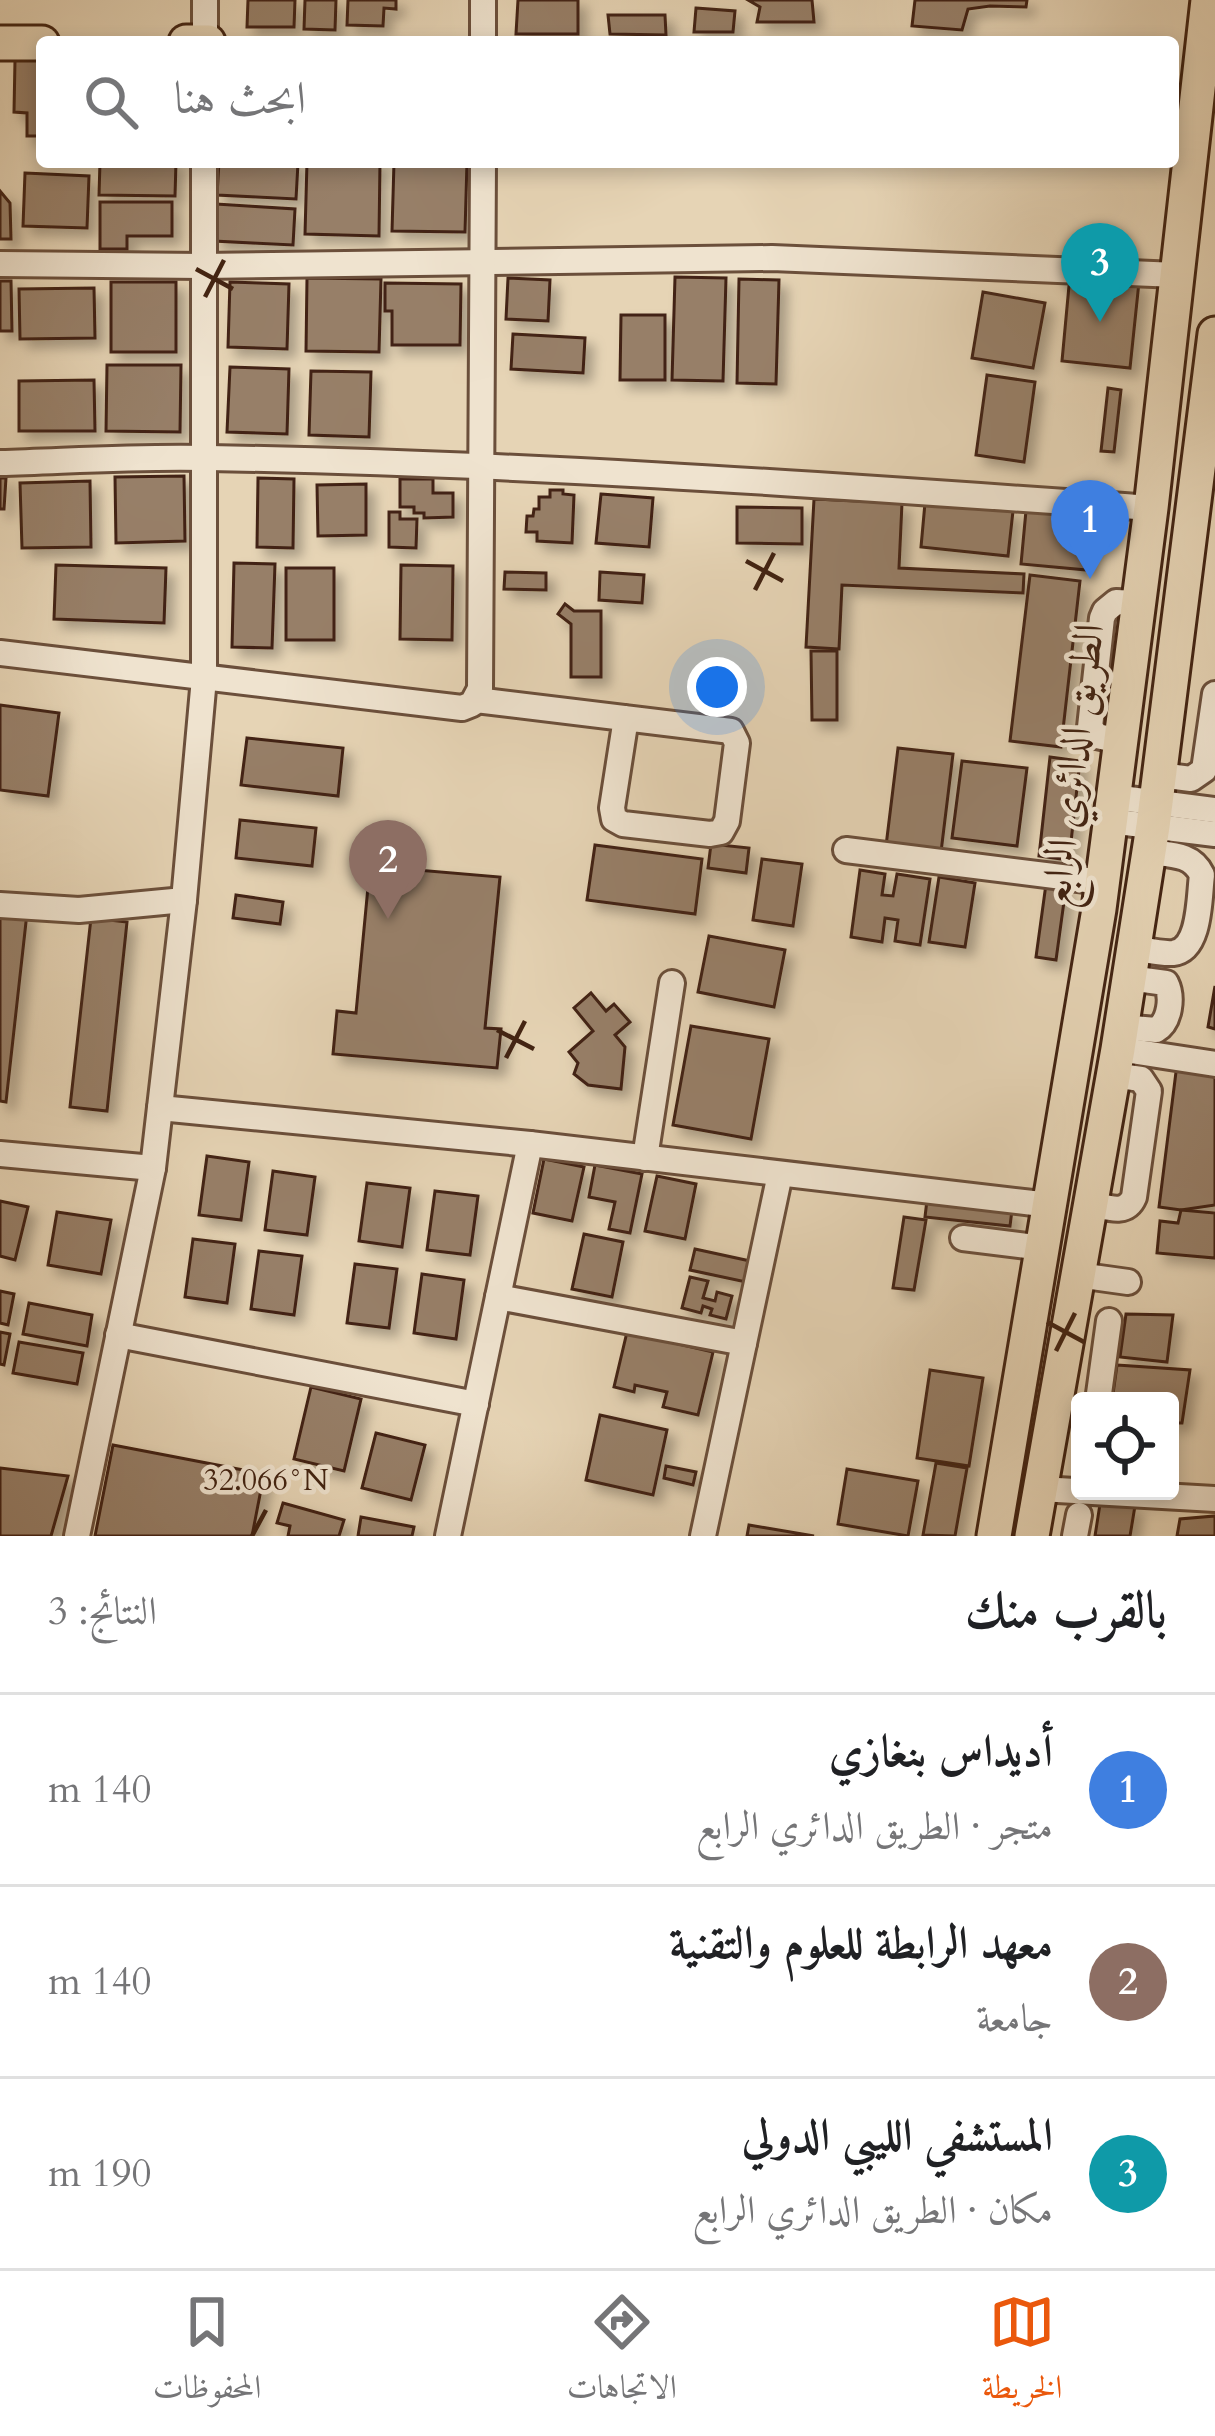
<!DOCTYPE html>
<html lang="ar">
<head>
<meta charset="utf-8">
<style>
  body { margin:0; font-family:Cardo,Amiri,serif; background:#f6f6f6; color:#202124; direction:rtl }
  .controls { position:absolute; right:36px; bottom:36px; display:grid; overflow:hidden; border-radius:12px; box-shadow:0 6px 18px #0003 }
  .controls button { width:108px; height:108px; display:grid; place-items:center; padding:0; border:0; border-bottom:3px solid #e0e0e0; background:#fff; color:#202124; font:60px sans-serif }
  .you { position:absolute; left:717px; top:687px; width:42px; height:42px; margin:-30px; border:9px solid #fff; border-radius:50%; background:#1a73e8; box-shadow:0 0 0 18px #1a73e833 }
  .badge { display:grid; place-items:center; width:78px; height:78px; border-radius:50%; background:#ea580c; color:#fff; font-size:39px; font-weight:700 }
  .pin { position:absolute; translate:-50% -99px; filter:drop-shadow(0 3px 6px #0008) }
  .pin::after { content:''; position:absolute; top:63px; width:42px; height:36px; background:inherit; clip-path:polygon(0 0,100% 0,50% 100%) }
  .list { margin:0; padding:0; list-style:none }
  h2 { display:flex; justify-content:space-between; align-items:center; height:156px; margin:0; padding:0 48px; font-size:51px }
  h2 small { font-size:39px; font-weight:400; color:#757577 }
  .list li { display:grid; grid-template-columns:78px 1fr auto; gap:36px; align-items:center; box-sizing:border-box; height:192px; padding:0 48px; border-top:3px solid #e0e0e0 }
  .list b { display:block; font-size:45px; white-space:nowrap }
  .list p { margin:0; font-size:39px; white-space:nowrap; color:#757577 }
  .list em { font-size:39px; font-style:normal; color:#757577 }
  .icon { flex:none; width:66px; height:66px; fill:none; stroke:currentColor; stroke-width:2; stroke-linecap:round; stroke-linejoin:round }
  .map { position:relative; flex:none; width:1215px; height:1536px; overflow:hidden; direction:ltr }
  .search { position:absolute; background:#fff; box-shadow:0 6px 18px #0003; left:36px; right:36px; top:36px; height:132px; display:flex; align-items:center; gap:30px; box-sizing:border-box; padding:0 42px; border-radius:12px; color:#757577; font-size:45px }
  .sheet { height:732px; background:#fff }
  nav { display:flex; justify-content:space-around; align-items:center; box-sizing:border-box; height:168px; border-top:3px solid #e0e0e0; background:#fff; font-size:33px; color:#757577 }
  nav a { display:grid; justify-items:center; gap:6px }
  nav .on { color:#ea580c }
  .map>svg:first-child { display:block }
  .building { fill:#977f67; stroke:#422312; stroke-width:3; filter:url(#shadow) }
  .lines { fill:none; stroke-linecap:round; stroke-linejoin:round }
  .minor-casing { stroke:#6b4f3b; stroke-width:30 }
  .major-casing { stroke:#422312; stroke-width:39 }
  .minor { stroke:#efe3cf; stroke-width:24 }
  .major { stroke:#e6d4b5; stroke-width:33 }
  .ticks { fill:none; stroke:#422312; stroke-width:4.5 }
  .labels { text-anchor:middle; stroke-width:9; stroke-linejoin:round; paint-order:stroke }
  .street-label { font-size:42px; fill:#422312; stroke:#efe3cf }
  .ticks-label { font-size:30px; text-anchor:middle; fill:#422312; stroke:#efe3cf; stroke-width:9; stroke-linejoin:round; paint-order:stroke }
</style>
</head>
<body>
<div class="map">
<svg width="1215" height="1536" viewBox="0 0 1215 1536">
  <defs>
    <filter id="shadow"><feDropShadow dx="8" dy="8" stdDeviation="6" flood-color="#0004"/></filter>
  </defs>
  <rect width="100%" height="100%" fill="#e6d4b5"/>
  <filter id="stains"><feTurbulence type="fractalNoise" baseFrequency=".00167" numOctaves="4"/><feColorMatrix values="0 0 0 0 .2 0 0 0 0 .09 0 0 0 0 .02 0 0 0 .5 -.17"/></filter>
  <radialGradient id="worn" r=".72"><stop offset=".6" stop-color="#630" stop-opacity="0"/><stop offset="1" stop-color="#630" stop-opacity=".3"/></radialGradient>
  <g class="building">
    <polygon points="248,0 295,0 294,27 247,27"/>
    <polygon points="305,0 336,0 335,30 304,29"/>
    <polygon points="348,0 396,0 396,9 384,8 383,26 347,25"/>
    <polygon points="518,0 578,0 578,34 516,34"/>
    <polygon points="748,0 812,0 814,22 757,22 760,7"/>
    <polygon points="915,0 1027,0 1026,7 990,6 968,9 962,30 912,26"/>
    <polygon points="696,8 735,11 733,32 694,32"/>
    <polygon points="608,15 665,15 666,35 610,34"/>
    <polygon points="15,60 42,60 42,136 27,136 27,113 14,112"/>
    <polygon points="100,162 176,162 175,196 99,195"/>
    <polygon points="219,162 298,163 296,199 217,195"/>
    <polygon points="307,162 380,162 379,236 305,234"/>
    <polygon points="394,162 467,162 465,232 392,231"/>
    <polygon points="25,173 89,176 87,228 23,226"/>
    <polygon points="0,191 10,203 11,239 0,239"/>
    <polygon points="100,202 172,202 172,236 127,236 127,249 100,249"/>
    <polygon points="216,204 295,209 293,245 214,241"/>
    <polygon points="1070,275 1139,282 1130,368 1062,361"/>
    <polygon points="675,277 726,278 723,381 672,380"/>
    <polygon points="307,278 381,279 379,352 306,351"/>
    <polygon points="508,278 550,280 548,321 506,319"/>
    <polygon points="739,279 779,280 776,384 737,383"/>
    <polygon points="0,281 11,281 12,331 0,331"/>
    <rect x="111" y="282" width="65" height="70"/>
    <polygon points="230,282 289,284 287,349 228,347"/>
    <polygon points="385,283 461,284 460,345 392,345 392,311 385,311"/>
    <polygon points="94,288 95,338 20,339 19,289"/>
    <polygon points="983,292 1045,303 1033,368 972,358"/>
    <polygon points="621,315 665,315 665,380 620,380"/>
    <polygon points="513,334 585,338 583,373 511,369"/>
    <polygon points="107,365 181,365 180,432 106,431"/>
    <polygon points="230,367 289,369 287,434 227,432"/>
    <polygon points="311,371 371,372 369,437 309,435"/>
    <polygon points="987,375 1035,382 1024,462 976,455"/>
    <polygon points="94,380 95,431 19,431 19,381"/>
    <polygon points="1108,388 1121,390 1114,452 1101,451"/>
    <polygon points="184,476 185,541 116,543 115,477"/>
    <polygon points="0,478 6,478 4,509 0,509"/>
    <polygon points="258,478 294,479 293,548 257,547"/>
    <polygon points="400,479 433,479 433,493 453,493 453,517 424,518 424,513 414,513 414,507 400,507"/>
    <polygon points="90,481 91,547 22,548 20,483"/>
    <polygon points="366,484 366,535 318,536 317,485"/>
    <polygon points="550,490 563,490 563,494 574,495 572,543 537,541 537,532 526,532 527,516 533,516 534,509 539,509 539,497 550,497"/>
    <polygon points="601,494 653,498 649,547 596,543"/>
    <polygon points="814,499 902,503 899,568 1024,574 1023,593 842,585 839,649 806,647"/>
    <polygon points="1027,500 1093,507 1087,570 1021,564"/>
    <polygon points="925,503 1013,511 1008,556 921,547"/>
    <polygon points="737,507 802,508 802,544 737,543"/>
    <polygon points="389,512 400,512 400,519 417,519 416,548 389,547"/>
    <polygon points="234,563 275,564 272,648 232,647"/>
    <polygon points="56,565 166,568 164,623 54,619"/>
    <polygon points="401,565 453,566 452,640 400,639"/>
    <rect x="286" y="568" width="48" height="72"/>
    <polygon points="505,572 546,573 546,590 504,589"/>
    <polygon points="600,572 644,575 642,603 599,600"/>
    <polygon points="1030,575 1080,581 1061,747 1010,741"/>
    <polygon points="565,604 574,611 601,611 601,677 571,677 571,624 558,614"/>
    <polygon points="811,651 837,651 837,720 812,720"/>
    <polygon points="0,705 59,713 48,796 0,790"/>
    <polygon points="247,738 343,748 338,796 241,785"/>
    <polygon points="898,748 953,754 941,852 886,846"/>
    <polygon points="1050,757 1080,761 1069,860 1039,856"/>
    <polygon points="962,761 1027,768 1017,846 952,838"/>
    <polygon points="240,820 316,828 312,866 236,858"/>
    <polygon points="711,844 749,848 746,873 708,868"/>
    <polygon points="595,845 702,859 695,914 587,900"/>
    <polygon points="762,859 802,864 793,926 753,920"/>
    <polygon points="370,866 500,877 485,1028 501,1029 497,1068 333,1054 337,1011 356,1013"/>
    <polygon points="860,870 885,874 882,895 893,896 897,874 930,879 920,945 895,941 898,920 885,918 882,942 851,937"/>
    <polygon points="939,877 975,883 965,947 929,942"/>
    <polygon points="1046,884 1066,887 1056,960 1036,957"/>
    <polygon points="236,895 283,902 280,924 233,918"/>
    <polygon points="0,910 27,913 6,1102 0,1101"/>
    <polygon points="91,918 127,922 107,1111 70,1107"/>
    <polygon points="709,936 785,950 774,1007 698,992"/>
    <polygon points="1215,986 1215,1029 1208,1027"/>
    <polygon points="591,993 606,1011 614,1004 630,1022 615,1035 625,1047 621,1089 588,1085 574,1074 578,1063 569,1052 593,1031 574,1008"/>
    <polygon points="691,1026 769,1039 751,1139 673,1125"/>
    <polygon points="1177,1064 1215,1066 1215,1205 1181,1210 1159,1207"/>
    <polygon points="207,1156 249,1162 241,1220 199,1215"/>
    <polygon points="544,1159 584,1167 572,1221 533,1213"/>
    <polygon points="595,1165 642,1174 630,1233 609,1229 615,1202 589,1197"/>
    <polygon points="273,1171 315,1177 307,1235 265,1230"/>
    <polygon points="657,1176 696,1184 685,1239 645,1231"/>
    <polygon points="367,1183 410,1188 402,1247 359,1241"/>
    <polygon points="435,1191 478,1196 470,1255 427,1250"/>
    <polygon points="927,1200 1012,1210 1010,1226 925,1217"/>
    <polygon points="0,1201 28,1207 15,1260 0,1256"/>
    <polygon points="1181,1210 1215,1213 1215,1258 1157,1253 1160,1221 1178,1223"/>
    <polygon points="57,1212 111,1220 101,1274 48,1265"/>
    <polygon points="904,1217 926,1220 914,1290 893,1288"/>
    <polygon points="584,1234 623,1242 612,1297 572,1289"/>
    <polygon points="193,1239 235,1244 227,1303 185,1297"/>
    <polygon points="695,1249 750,1261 746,1282 690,1270"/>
    <polygon points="259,1251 302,1256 294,1315 251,1309"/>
    <polygon points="355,1264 397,1269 389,1328 347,1323"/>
    <polygon points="422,1274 464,1280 456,1339 414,1333"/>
    <polygon points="690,1277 708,1281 703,1298 715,1301 717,1292 732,1296 726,1319 710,1315 712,1309 703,1306 701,1313 682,1308"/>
    <polygon points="0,1291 14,1294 8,1325 0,1323"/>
    <polygon points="29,1303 92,1315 87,1346 23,1334"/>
    <polygon points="1126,1314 1173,1315 1167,1362 1120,1357"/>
    <polygon points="0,1332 10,1334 4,1365 0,1364"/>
    <polygon points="627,1332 713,1352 698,1415 663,1407 667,1392 635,1385 634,1392 614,1387"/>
    <polygon points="19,1342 83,1353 77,1384 13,1373"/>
    <polygon points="1117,1365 1190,1370 1182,1423 1170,1423 1170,1401 1112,1401"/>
    <polygon points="930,1370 983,1378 969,1466 917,1458"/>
    <polygon points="311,1387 361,1399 344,1471 294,1459"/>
    <polygon points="600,1415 667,1430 653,1495 586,1480"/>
    <polygon points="376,1433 425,1445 411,1500 362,1488"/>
    <polygon points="113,1445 264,1474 252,1536 95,1536"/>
    <polygon points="936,1463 967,1468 955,1536 923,1535"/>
    <polygon points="666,1466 696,1472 693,1485 664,1478"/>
    <polygon points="0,1468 68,1476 51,1536 0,1536"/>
    <polygon points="847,1469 918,1481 908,1536 838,1524"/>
    <polygon points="283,1503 344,1520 339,1536 288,1536 290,1526 277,1523"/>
    <polygon points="1100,1504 1135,1506 1130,1536 1095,1536"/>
    <polygon points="1215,1516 1215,1536 1177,1536 1180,1519"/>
    <polygon points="361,1517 414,1527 412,1536 358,1536"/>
    <polygon points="749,1525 814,1536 747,1536"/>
  </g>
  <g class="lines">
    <defs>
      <g id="minor">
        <polyline points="205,0 205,42"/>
        <polyline points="483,42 483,0"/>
        <polyline points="0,264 203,266 772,258 1177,275"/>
        <path d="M 0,463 C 69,461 139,456 209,458 C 523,463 837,486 1151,508"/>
        <polyline points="0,653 462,708 472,704 480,689 483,162"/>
        <polyline points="476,700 731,731 737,743 727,821 721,832 710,834 623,824 614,819 612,808 626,718"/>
        <polyline points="1120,741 1097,736 1090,727 1102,618 1105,611 1116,602 1137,603"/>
        <polyline points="1160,775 1191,779 1204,770 1215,694"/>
        <polyline points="1113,797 1215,810"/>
        <polyline points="1110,821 1215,834"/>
        <polyline points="846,850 1102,882"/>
        <polyline points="0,905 79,910 184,900"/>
        <path d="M 1133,948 C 1146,950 1161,954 1173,953 C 1201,950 1199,896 1202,875 C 1192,853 1170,855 1148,852"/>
        <path d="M 1121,1027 L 1156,1030 C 1170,1022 1173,997 1166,983 L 1129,978"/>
        <polyline points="1118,1049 1215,1064"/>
        <polyline points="160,1108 530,1144 1050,1205"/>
        <polyline points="0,1154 153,1168"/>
        <polyline points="645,1158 672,983"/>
        <path d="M 1091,1204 C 1107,1207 1126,1216 1134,1197 L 1149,1091 L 1141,1079 L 1113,1075"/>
        <polyline points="963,1238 1043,1248"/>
        <polyline points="1078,1275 1128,1282"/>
        <polyline points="498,1297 744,1343"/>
        <polyline points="118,1335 476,1404"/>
        <polyline points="1098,1401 1109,1321"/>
        <polyline points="1040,1489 1215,1499"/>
        <polyline points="77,1536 153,1168 184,900 204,678 204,162"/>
        <polyline points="448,1536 530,1144"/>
        <polyline points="703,1536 780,1174"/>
        <polyline points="1075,1536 1079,1515"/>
      </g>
      <g id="major">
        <polyline points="186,42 208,42"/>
        <polyline points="0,43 42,43"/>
        <polyline points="994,1536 1099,909 1151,508 1208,0"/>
        <polyline points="1032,1536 1118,1049 1153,826 1215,334"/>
      </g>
    </defs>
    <use href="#minor" class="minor-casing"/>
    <use href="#major" class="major-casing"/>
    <use href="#minor" class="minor"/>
    <use href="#major" class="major"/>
  </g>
  <path class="ticks" d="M 196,269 L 233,289M 205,297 L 224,260M 746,561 L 783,581M 755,590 L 774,553M 497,1030 L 534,1049M 506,1058 L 525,1021M 1047,1322 L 1084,1342M 1056,1351 L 1075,1313M 252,1536 L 266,1510"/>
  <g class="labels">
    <g class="street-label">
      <text transform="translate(1071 765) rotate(-83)" y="15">الطريق الدائري الرابع</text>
    </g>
  </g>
  <g class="ticks-label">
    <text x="266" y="1490">32.066°N</text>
  </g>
  <rect width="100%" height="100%" filter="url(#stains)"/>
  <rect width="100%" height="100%" fill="url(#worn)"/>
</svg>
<div class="controls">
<button><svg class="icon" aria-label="locate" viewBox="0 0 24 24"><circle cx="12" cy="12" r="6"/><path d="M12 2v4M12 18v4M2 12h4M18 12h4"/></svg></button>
</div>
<div class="you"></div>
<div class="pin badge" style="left:1090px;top:579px;background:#3f7fe0">1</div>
<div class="pin badge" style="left:388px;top:919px;background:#8d6e63">2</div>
<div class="pin badge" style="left:1100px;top:322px;background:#0f9aa8">3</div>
<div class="search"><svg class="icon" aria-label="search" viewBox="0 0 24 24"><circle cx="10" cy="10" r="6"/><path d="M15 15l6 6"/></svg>ابحث هنا</div>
</div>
<section class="sheet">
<h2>بالقرب منك<small>النتائج: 3</small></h2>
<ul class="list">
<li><span class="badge" style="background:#3f7fe0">1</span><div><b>أديداس بنغازي</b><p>متجر · الطريق الدائري الرابع</p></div><em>140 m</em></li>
<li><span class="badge" style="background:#8d6e63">2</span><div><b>معهد الرابطة للعلوم والتقنية</b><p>جامعة</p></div><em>140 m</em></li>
<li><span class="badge" style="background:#0f9aa8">3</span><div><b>المستشفي الليبي الدولي</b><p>مكان · الطريق الدائري الرابع</p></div><em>190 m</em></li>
</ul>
</section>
<nav>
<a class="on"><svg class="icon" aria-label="map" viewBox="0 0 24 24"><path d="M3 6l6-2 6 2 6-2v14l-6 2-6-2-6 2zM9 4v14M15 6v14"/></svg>الخريطة</a>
<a><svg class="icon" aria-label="directions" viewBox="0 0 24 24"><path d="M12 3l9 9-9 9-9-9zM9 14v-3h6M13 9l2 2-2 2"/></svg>الاتجاهات</a>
<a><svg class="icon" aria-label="saved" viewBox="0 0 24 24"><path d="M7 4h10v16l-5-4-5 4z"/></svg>المحفوظات</a>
</nav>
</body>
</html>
